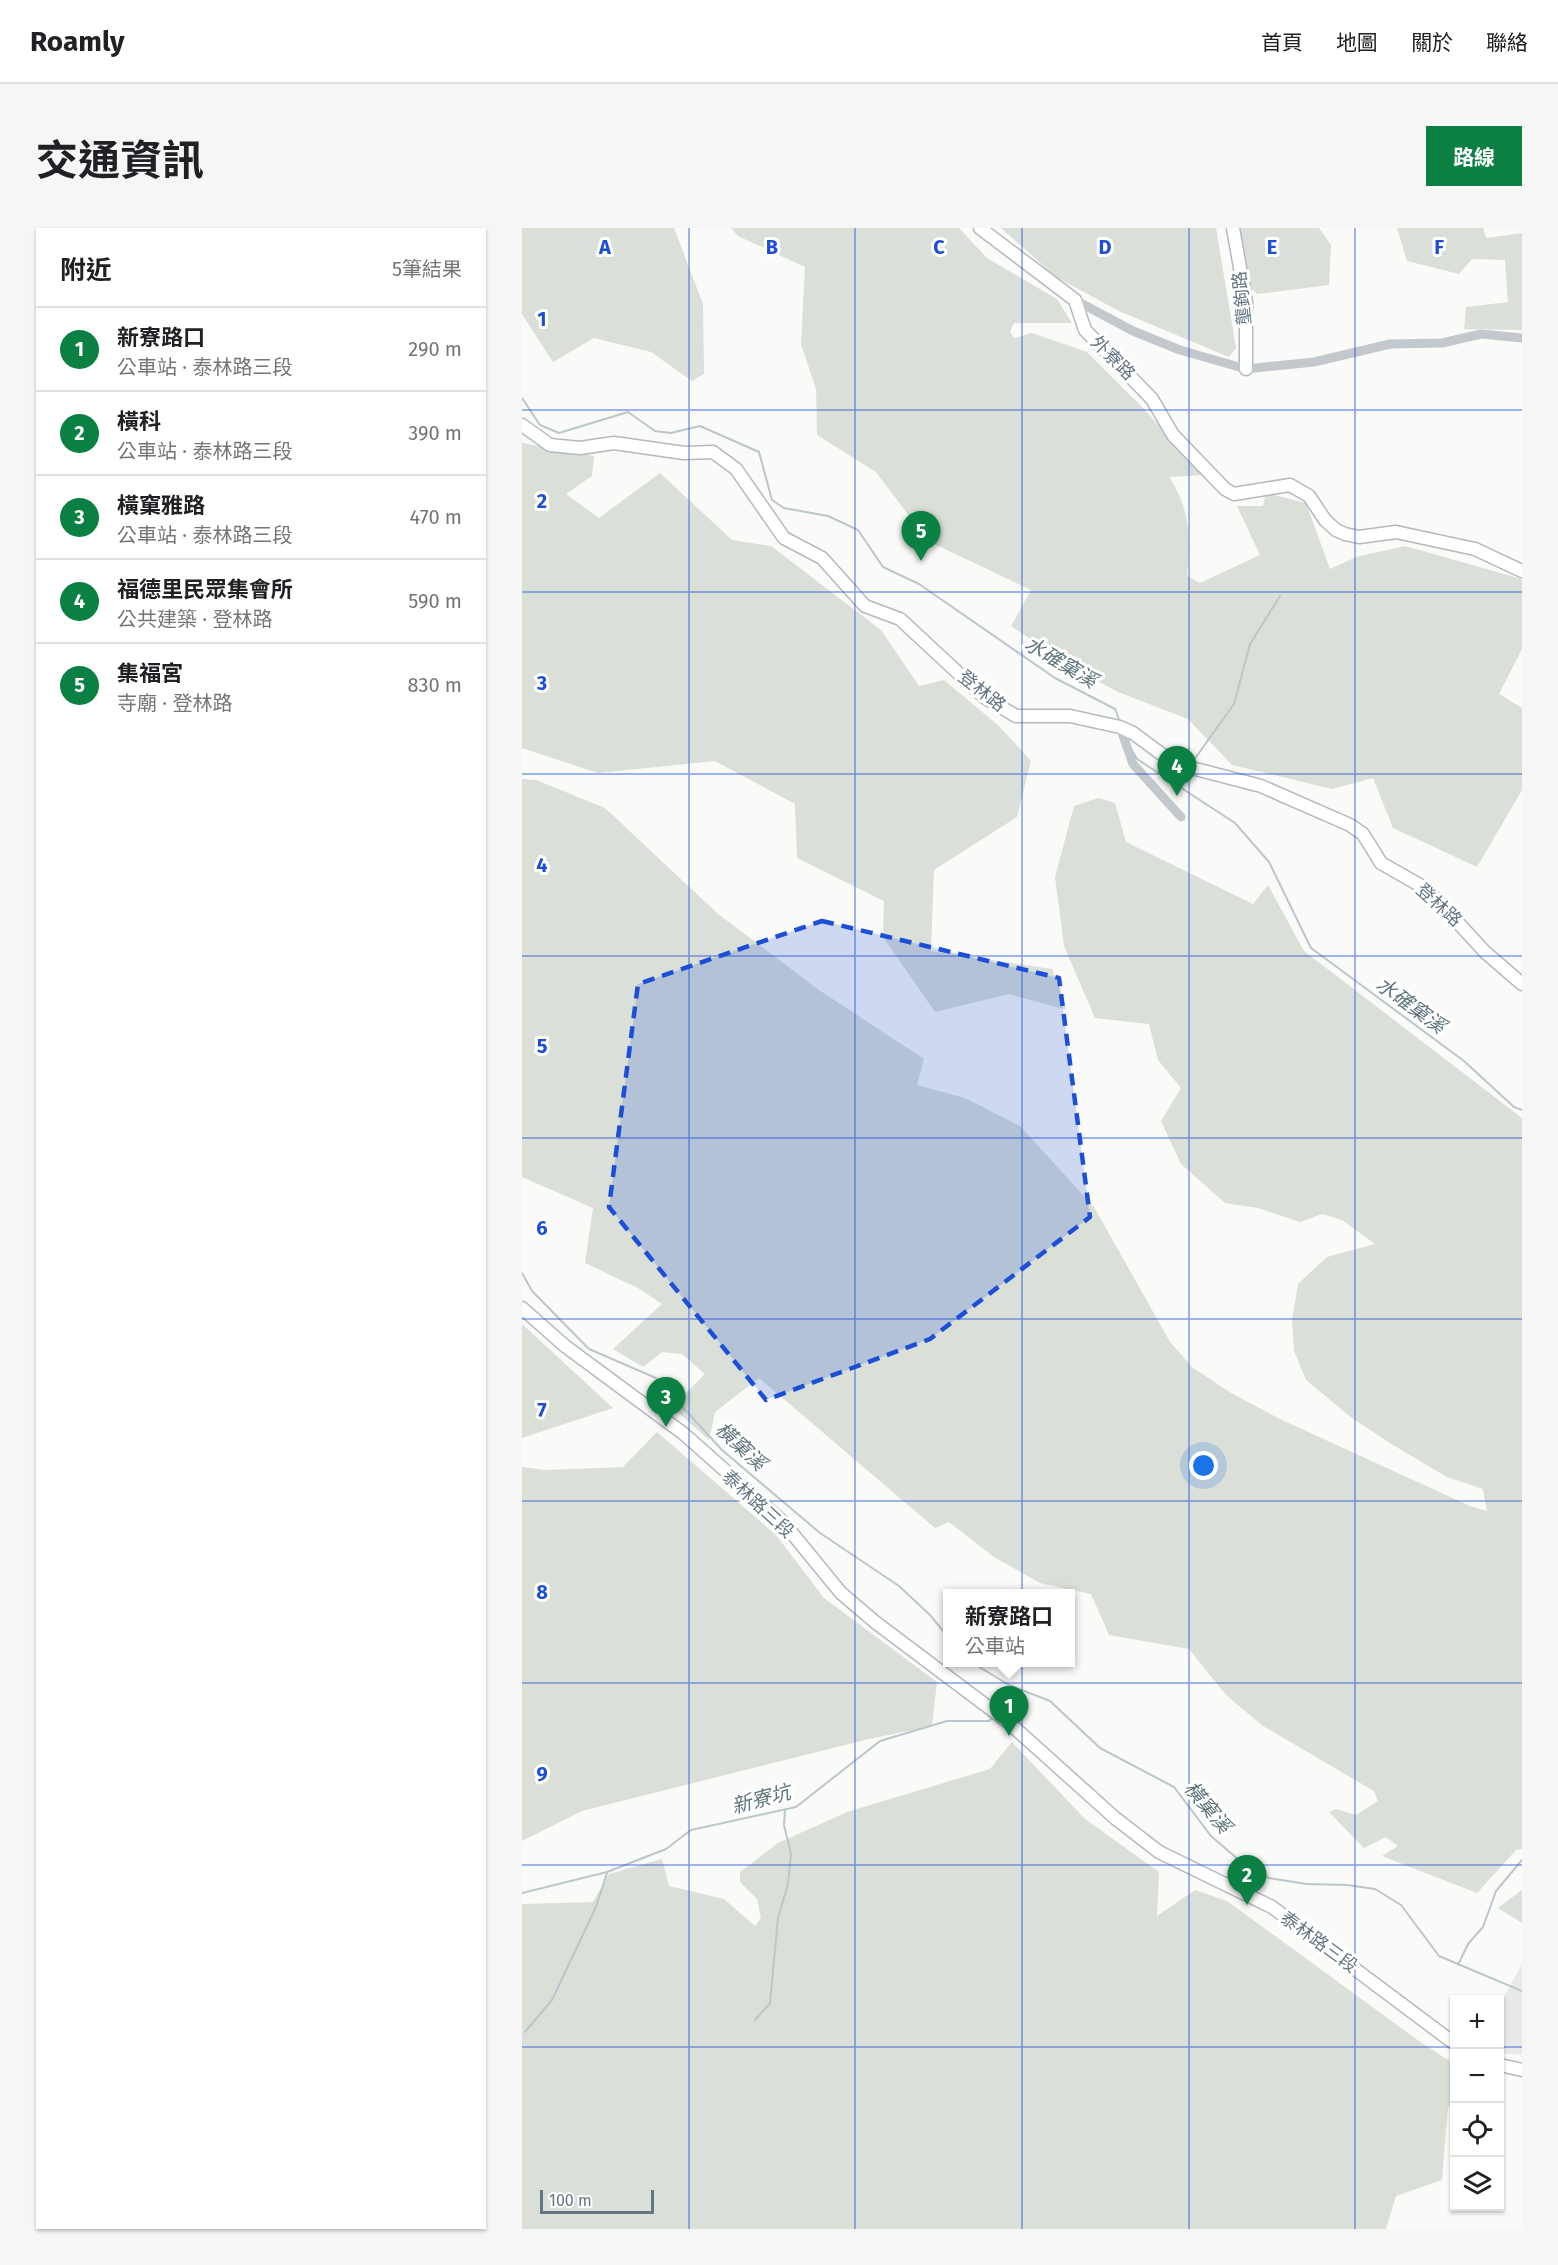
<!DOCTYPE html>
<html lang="zh-TW">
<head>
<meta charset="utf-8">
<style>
  body { margin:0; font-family:"Fira Sans","Noto Sans TC",sans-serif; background:#f6f6f6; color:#202124 }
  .controls { position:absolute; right:18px; bottom:18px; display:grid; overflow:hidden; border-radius:0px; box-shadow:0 2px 4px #0004 }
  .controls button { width:54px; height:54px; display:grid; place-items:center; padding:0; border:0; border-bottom:2px solid #e0e0e0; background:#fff; color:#202124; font:30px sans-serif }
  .scale { position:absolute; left:18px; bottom:15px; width:114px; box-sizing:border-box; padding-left:6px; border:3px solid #657683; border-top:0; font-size:16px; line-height:21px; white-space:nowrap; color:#657683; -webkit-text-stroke:4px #fff; paint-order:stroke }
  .you { position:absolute; left:682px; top:1238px; width:21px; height:21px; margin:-15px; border:4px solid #fff; border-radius:50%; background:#1a73e8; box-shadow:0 0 0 9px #1a73e833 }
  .badge { display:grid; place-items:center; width:39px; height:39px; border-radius:50%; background:#0b8043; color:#fff; font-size:20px; font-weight:700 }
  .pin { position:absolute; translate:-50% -50px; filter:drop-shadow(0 2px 3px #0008) }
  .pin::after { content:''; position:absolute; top:32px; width:21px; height:18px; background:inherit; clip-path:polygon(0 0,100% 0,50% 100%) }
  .popup { position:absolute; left:421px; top:1361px; width:132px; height:78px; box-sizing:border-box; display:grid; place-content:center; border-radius:0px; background:#fff; filter:drop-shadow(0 2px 4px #0005); font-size:20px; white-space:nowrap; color:#757577 }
  .popup b { font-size:22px; color:#202124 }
  .popup::after { content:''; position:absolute; left:50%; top:100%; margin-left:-12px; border:12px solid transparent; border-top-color:#fff }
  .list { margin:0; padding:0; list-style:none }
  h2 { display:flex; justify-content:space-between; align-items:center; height:78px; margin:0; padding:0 24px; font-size:26px }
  h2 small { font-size:20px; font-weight:400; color:#757577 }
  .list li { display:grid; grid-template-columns:39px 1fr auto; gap:18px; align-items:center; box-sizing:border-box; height:84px; padding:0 24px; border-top:2px solid #e0e0e0 }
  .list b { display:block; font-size:22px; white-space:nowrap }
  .list p { margin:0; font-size:20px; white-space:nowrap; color:#757577 }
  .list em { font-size:20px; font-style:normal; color:#757577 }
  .icon { flex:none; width:33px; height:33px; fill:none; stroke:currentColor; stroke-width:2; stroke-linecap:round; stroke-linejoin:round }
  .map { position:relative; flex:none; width:1000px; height:2001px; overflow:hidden; border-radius:0px }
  header { display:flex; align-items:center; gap:36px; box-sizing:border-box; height:84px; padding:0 30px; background:#fff; border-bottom:2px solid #e0e0e0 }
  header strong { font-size:28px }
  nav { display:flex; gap:33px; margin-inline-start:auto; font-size:21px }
  .intro { display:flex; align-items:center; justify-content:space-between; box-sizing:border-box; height:144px; padding:0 36px }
  h1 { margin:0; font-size:42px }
  .button { padding:15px 27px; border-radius:0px; background:#0b8043; color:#fff; font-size:21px; font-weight:700 }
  main { display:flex; gap:36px; padding:0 36px }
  aside { flex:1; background:#fff; border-radius:0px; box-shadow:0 2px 4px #0004 }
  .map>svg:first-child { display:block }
  .built { fill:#e8e9e9 }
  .green { fill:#dadfd7 }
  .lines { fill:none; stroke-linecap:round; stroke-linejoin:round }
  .stream { stroke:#bbc7cb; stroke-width:2 }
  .secondary-casing { stroke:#b3babf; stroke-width:15 }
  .street { stroke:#c3c8cc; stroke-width:9 }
  .secondary { stroke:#fff; stroke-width:12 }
  .marked { fill:#1d4ed8; fill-opacity:0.2; stroke:#1d4ed8; stroke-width:4.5; stroke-dasharray:12 8; stroke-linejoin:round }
  .grid { fill:none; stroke:#1d4ed8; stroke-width:1.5; stroke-opacity:0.55 }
  .labels { text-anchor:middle; stroke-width:6; stroke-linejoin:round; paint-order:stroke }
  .street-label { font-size:18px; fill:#657683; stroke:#fff }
  .water-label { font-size:20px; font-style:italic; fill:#60757c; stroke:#fff }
  .grid-label { font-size:20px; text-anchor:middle; font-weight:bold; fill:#1d4ed8; stroke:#fff; stroke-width:6; stroke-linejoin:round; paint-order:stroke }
</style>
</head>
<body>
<header>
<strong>Roamly</strong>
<nav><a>首頁</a><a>地圖</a><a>關於</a><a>聯絡</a></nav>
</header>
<div class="intro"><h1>交通資訊</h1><a class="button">路線</a></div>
<main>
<aside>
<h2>附近<small>5筆結果</small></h2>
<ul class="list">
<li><span class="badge">1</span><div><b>新寮路口</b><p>公車站 · 泰林路三段</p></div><em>290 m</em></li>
<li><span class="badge">2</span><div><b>橫科</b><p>公車站 · 泰林路三段</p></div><em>390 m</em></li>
<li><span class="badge">3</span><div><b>橫窠雅路</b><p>公車站 · 泰林路三段</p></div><em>470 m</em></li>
<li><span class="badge">4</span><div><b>福德里民眾集會所</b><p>公共建築 · 登林路</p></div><em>590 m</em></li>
<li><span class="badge">5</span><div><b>集福宮</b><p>寺廟 · 登林路</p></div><em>830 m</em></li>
</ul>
</aside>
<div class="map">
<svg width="1000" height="2001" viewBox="0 0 1000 2001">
  <rect width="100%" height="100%" fill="#fafaf8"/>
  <polygon class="built" points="1000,1736 1000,1827 978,1825 978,1776"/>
  <g class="green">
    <polygon points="0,0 152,0 181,76 182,146 170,153 129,124 72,110 31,134 0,86"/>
    <path d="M 209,0 L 437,0 L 465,30 L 535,71 L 550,95 L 492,95 L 488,104 L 492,110 L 510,105 L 565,124 L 621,180 L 681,247 L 647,249 C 669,282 668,310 665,348 L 678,355 L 738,327 L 715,278 L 741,278 L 744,265 L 784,275 L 808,341 L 834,329 L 883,318 L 1000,351 L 1000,421 L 977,466 L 1000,480 L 1000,562 L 955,639 L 871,600 L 851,550 L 810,561 L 710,537 L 666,491 L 596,464 L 553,441 L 489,398 L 509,362 L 406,313 L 354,244 L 295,207 L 294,161 L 279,116 L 283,39 L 216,8 Z"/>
    <polygon points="479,0 694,0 714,120 707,129 597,83 534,49"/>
    <polygon points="715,0 797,0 809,17 807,57 735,66 719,52"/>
    <polygon points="875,0 961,0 964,10 1000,5 1000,102 942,101 944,79 986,74 983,32 950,31 937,46 885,33"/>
    <polygon points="0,215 72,228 70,248 44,266 77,290 138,245 210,312 249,318 359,402 397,458 422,452 477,498 509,533 495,589 412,642 409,723 530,741 545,782 487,766 413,784 361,709 362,673 275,630 273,576 193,533 76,545 0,520"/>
    <polygon points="0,551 14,552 83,580 196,686 297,762 402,831 395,857 443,870 498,898 572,979 648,1114 670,1139 709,1165 760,1192 948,1278 965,1283 961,1261 925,1249 871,1217 830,1190 784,1152 772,1123 770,1092 776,1056 805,1029 853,1016 820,992 800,986 778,994 736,980 703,975 659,936 639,893 659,860 636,832 627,796 573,790 542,718 533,649 552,578 576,570 593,575 604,614 731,676 746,657 782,723 1000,890 1000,1621 994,1622 955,1665 860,1628 876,1618 864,1609 842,1620 807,1584 814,1581 834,1587 856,1573 852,1563 741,1498 704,1467 667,1421 587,1407 569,1366 518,1355 472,1329 427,1294 413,1300 237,1150 193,1184 187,1212 150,1179 183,1146 160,1126 140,1124 121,1139 91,1121 140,1076 116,1060 63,1035 71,980 0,949"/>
    <polygon points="0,1096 91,1180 0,1210"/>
    <polygon points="135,1204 254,1307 302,1370 415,1454 410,1498 347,1511 60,1583 0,1613 0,1239 23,1242 101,1239"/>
    <polygon points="490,1514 563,1591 637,1644 635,1688 673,1662 705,1673 897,1813 932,1836 932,1878 926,1879 920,1952 874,1968 864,2001 0,2001 0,1676 71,1674 87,1646 140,1631 147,1658 202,1671 233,1698 239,1690 235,1671 218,1654 218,1644 256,1615 325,1584 468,1541"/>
    <polygon points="1000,1662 1000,1695 976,1680"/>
  </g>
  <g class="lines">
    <g class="stream">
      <polyline points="0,170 18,197 37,205 106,184 133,203 149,205 178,198 237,224 250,272 262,280 306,288 336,302 361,339 397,356 533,450 593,481 598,494"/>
      <polyline points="611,524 615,531 713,595 747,634 789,720 942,833 992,879 1000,882"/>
      <polyline points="669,536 712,476 728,416 758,368"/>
      <polyline points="656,556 664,543"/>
      <polyline points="0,1045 10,1063 67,1121 134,1150 200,1222 298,1305 377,1358 408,1387 426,1409"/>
      <polyline points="449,1434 487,1457 528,1473 578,1520 652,1559 689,1608 724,1638 747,1650 785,1656 825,1657 853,1661 879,1677 917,1728 1000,1763"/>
      <polyline points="479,1483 500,1462"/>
      <polyline points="0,1665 85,1644 144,1621 169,1602 274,1579 358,1513 425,1493 467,1493 473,1488"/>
      <polyline points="936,1737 946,1716 961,1699 974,1663 1000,1632"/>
      <polyline points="233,1792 248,1775 256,1690 266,1656 269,1626 262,1597 263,1582"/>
      <polyline points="3,1804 30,1772 74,1679 85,1645"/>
    </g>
    <defs>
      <g id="secondary">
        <polyline points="458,0 553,72 563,102 630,171 651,207 703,261 712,266 768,257 787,268 803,292 814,302 823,306 837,309 874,304 953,321 1000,343"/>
        <polyline points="711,0 724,74 724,141"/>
        <polyline points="0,197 28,217 58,220 92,215 162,225 191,224 214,241 262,310 300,330 343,378 378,391 462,469 494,488 548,488 598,499 611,505 638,525 662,538 739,558 828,597 841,606 859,635 901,659 916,673 963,724 1000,756"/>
        <polyline points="0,1080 43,1118 162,1206 260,1293 319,1365 353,1394 486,1494 593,1590 637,1624 750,1679 933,1816"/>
        <polyline points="978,1837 1000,1842"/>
      </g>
    </defs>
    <use href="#secondary" class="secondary-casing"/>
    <g class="street">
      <polyline points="553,72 611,103 658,122 724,141 792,134 868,116 920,115 959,106 1000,110"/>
      <polyline points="598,499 611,536 659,589"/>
    </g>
    <use href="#secondary" class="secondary"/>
  </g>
  <path class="marked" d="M 300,693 L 537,750 L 568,989 L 408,1111 L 244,1172 L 87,979 L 116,756 Z"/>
  <path class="grid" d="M 167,0 L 167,2001M 333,0 L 333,2001M 500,0 L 500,2001M 667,0 L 667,2001M 833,0 L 833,2001M 0,182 L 1000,182M 0,364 L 1000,364M 0,546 L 1000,546M 0,728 L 1000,728M 0,910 L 1000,910M 0,1091 L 1000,1091M 0,1273 L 1000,1273M 0,1455 L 1000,1455M 0,1637 L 1000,1637M 0,1819 L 933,1819M 978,1819 L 1000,1819"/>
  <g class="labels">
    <g class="street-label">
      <text transform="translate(720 70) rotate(-96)" y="6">壟鉤路</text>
      <text transform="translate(591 130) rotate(45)" y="6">外寮路</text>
      <text transform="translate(460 463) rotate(38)" y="6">登林路</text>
      <text transform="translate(917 677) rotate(42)" y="6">登林路</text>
      <text transform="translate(236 1276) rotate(43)" y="6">泰林路三段</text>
      <text transform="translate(797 1714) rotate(36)" y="6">泰林路三段</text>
    </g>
    <g class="water-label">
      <text transform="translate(539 434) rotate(31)" y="7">水確窠溪</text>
      <text transform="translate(889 777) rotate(36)" y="7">水確窠溪</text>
      <text transform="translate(219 1218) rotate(43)" y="7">橫窠溪</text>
      <text transform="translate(239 1571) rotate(-15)" y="7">新寮坑</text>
      <text transform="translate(686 1579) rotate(50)" y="7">橫窠溪</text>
    </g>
  </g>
  <g class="grid-label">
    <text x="83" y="26">A</text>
    <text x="250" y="26">B</text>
    <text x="417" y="26">C</text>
    <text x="583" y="26">D</text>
    <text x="750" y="26">E</text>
    <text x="917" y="26">F</text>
    <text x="20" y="98">1</text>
    <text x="20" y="280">2</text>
    <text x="20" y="462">3</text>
    <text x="20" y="644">4</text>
    <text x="20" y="825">5</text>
    <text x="20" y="1007">6</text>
    <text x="20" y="1189">7</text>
    <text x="20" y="1371">8</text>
    <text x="20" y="1553">9</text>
  </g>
</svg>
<div class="controls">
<button>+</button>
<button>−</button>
<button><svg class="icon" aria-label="locate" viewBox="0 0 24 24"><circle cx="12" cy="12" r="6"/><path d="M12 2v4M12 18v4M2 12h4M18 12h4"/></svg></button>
<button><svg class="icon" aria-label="layers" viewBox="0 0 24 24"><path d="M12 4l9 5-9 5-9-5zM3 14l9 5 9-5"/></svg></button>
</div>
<div class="scale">100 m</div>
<div class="you"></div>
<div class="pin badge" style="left:487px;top:1508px">1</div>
<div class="popup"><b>新寮路口</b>公車站</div>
<div class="pin badge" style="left:725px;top:1677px">2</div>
<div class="pin badge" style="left:144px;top:1199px">3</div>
<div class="pin badge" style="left:655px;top:568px">4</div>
<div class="pin badge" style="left:399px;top:333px">5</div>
</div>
</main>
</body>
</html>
